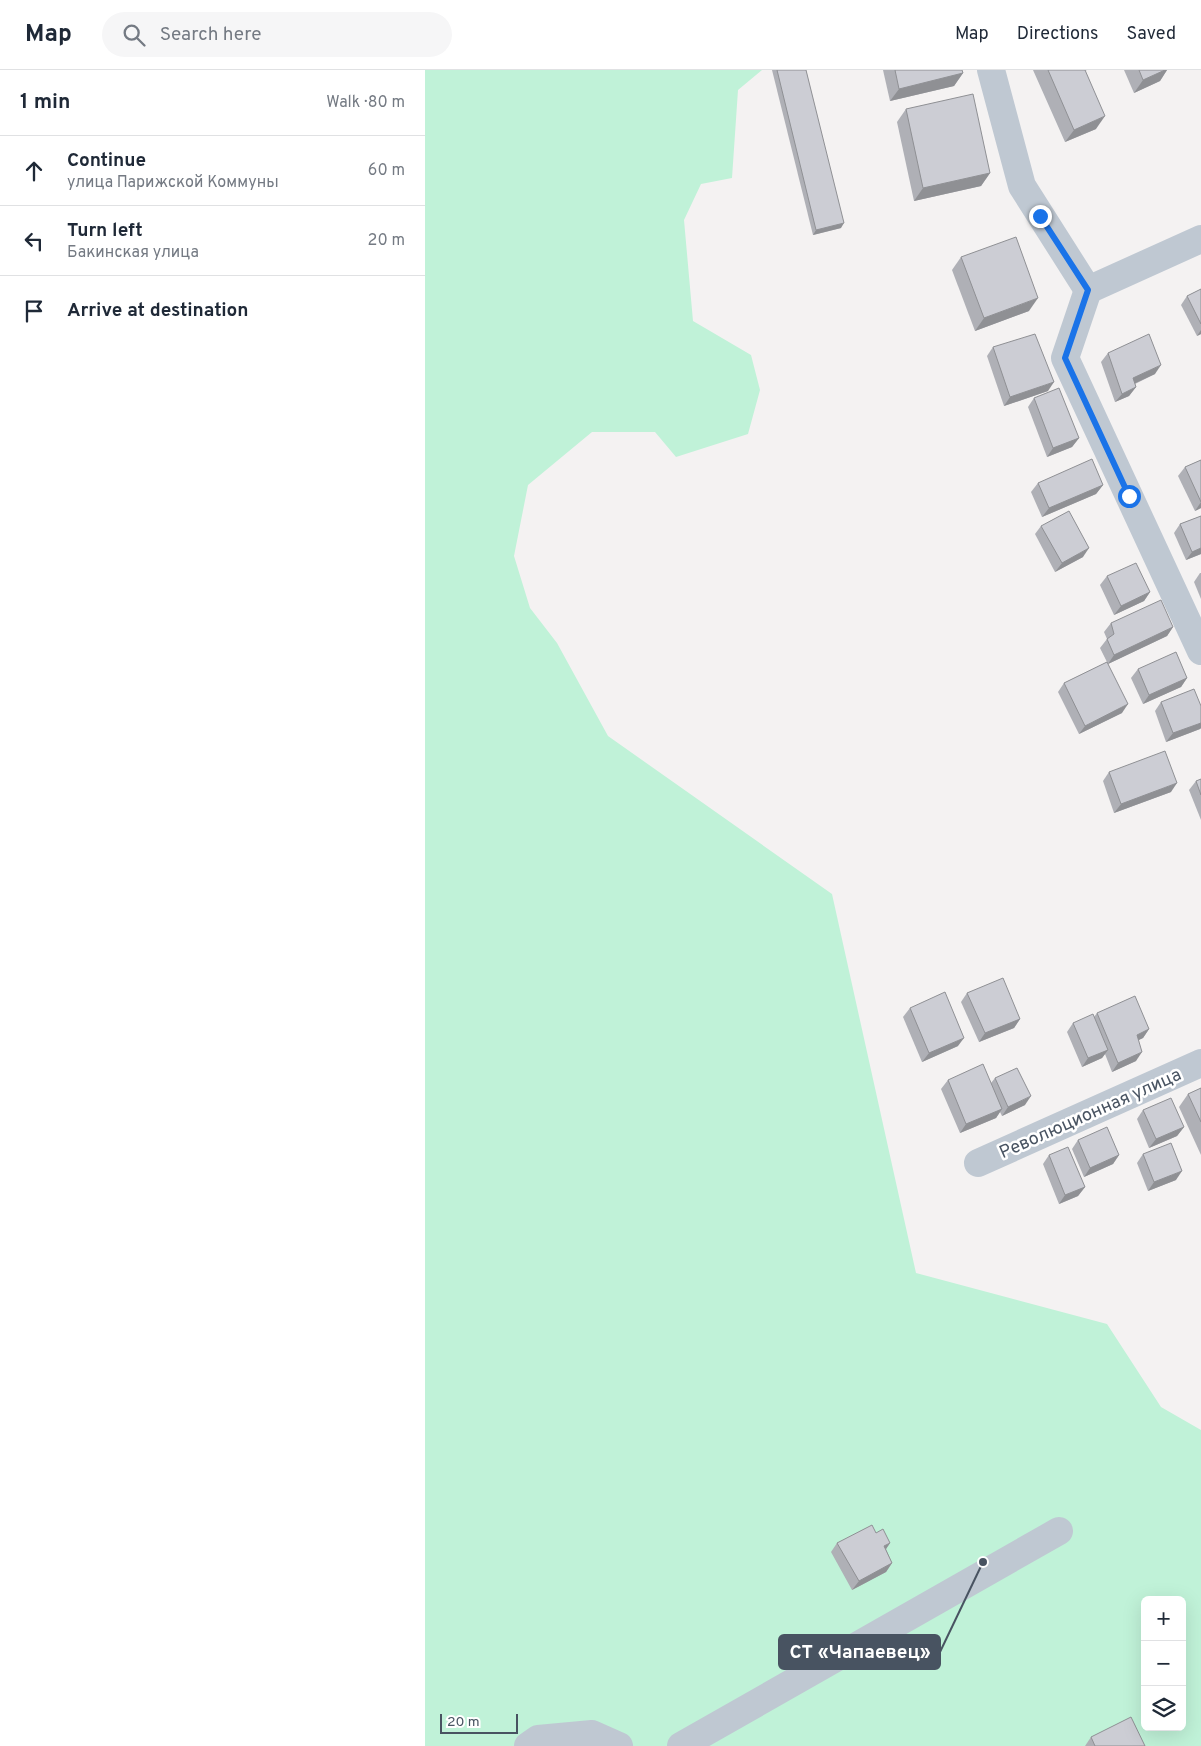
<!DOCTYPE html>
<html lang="en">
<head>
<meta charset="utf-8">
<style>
  body { margin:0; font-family:Overpass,sans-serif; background:#f6f6f7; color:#1f2937 }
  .controls { position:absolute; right:15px; bottom:15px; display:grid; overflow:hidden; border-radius:8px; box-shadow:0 5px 20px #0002 }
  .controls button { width:45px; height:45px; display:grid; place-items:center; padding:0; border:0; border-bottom:1px solid #e0e1e3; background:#fff; color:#1f2937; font:25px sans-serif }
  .scale { position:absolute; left:15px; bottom:12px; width:78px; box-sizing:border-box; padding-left:5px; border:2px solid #485361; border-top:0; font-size:14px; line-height:18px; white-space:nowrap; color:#485361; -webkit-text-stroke:4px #fff; paint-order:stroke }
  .stop { position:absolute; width:15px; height:15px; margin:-11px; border:4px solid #1a73e8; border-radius:50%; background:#fff }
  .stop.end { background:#1a73e8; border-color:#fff; box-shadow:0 1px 5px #0008 }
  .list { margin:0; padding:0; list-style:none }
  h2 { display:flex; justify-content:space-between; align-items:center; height:65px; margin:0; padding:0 20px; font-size:21px }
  h2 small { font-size:16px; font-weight:400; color:#747a83 }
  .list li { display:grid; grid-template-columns:32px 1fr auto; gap:15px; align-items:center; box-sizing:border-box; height:70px; padding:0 20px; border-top:1px solid #e0e1e3 }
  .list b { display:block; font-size:19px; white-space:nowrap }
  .list p { margin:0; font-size:16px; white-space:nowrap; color:#747a83 }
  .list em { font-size:16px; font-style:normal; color:#747a83 }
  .icon { flex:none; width:28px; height:28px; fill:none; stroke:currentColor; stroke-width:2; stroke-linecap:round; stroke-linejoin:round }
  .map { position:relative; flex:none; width:776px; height:1676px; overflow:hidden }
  header { display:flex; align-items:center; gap:30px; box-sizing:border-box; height:70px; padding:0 25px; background:#fff; border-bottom:1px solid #e0e1e3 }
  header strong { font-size:24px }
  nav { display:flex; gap:28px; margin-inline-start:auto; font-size:18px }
  .search { width:350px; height:45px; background:#f6f6f7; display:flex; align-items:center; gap:12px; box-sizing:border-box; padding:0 18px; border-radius:28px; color:#747a83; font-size:19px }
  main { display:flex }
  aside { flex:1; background:#fff }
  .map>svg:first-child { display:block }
  .green { fill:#c0f2d8; fill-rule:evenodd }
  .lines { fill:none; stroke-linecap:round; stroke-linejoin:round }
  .minor { stroke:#bfc8d2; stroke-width:28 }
  .wall { fill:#afb0b6 }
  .shaded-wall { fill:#8f9094 }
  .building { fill:#cccdd4; stroke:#8f9094 }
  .route { stroke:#1a73e8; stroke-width:6 }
  .labels { text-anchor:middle; stroke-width:5; stroke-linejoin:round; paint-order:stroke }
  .street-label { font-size:18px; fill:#485361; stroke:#fff }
  .leader { fill:none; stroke:#485361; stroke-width:2 }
  .callout-dot { fill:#485361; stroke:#fff; stroke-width:2 }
  .callout { fill:#485361; stroke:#485361; stroke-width:2 }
  .callout-label { font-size:19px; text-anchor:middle; font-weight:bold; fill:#fff }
</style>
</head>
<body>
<header>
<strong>Map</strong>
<div class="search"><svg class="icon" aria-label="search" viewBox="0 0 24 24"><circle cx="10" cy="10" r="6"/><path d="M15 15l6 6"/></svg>Search here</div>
<nav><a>Map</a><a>Directions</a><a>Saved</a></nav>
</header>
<main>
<aside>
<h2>1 min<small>Walk · 80 m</small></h2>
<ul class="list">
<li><svg class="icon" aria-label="ahead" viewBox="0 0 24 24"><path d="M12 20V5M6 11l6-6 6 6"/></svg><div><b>Continue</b><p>улица Парижской Коммуны</p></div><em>60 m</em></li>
<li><svg class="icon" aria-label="left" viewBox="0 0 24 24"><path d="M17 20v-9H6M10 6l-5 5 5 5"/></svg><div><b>Turn left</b><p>Бакинская улица</p></div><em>20 m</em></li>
<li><svg class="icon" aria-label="arrive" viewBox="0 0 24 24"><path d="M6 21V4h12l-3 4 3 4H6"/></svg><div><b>Arrive at destination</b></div></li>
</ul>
</aside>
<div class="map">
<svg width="776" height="1676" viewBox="0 0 776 1676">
  <rect width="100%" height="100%" fill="#f4f2f2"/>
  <path class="green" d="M 0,0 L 337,0 L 313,20 L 307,108 L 276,114 L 259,150 L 268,251 L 326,285 L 335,320 L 323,364 L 251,387 L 230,362 L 167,362 L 103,415 L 89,486 L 105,538 L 132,573 L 183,666 L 407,824 L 491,1203 L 682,1254 L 736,1337 L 776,1360 L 776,1676 L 0,1676 ZM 720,1530 L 757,1530 L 757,1657 L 720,1657 Z"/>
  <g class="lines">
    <g class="minor">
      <polyline points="566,0 597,116 663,220"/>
      <polyline points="663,220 640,288 776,581"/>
      <polyline points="663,220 776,169"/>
      <polyline points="553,1093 776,993"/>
      <polyline points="103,1676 113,1669 167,1664 194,1676"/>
      <polyline points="256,1676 634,1461"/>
    </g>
  </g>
  <g class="wall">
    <polygon points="347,0 381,0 416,158 388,165"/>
    <polygon points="458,0 537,0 538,3 529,16 465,31"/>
    <polygon points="608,0 662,0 660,1 671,59 640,72"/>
    <polygon points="699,0 742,0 735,11 709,23"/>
    <polygon points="481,39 565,103 556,116 489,131 472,52"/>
    <polygon points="536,187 604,241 550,261 527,200"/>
    <polygon points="776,219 776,264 772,266 756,235 762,226"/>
    <polygon points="568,277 623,321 579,336 562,286"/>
    <polygon points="683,283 730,304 710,314 711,317 704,326 690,332 676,292"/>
    <polygon points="609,328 654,368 647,377 622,387 603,337"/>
    <polygon points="776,390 776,438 770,441 753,406 760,397"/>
    <polygon points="613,413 678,415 671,424 617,447 606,422"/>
    <polygon points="776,446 776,484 761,490 749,463 755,454"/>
    <polygon points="616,456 658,487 630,502 610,464"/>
    <polygon points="775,503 776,503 776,529 769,512"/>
    <polygon points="682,506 725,522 719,531 689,545 675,515"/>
    <polygon points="686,553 748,557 742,566 683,594 697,643 654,664 633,622 639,613 682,592 675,578 682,569 679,562"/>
    <polygon points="713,599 762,608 756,617 718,634 706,608"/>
    <polygon points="736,632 776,636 776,658 775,659 741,672 730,641"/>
    <polygon points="684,702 746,722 689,743 678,711"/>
    <polygon points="776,709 776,750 764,720 771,711"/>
    <polygon points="542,923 595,949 589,958 554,972 536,932"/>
    <polygon points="485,938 533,976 497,992 478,947"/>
    <polygon points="672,943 724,959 718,968 713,970 711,991 687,1002 680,984 677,988 657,997 642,962 648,953 669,947"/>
    <polygon points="570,1008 600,1035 577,1046 575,1042 571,1048 535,1063 516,1019 523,1010 566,1013"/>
    <polygon points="776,1018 776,1085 754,1037 763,1024"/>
    <polygon points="718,1040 759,1057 752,1066 724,1078 712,1049"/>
    <polygon points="653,1070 694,1085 688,1094 659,1107 647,1079"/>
    <polygon points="718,1084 751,1110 723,1121 712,1093"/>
    <polygon points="624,1085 660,1117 653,1126 634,1134 618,1094"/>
    <polygon points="451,1463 465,1473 461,1479 467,1493 461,1502 427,1520 406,1482 412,1473"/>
    <polygon points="666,1667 720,1676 660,1676"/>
  </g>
  <g class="shaded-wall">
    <polygon points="740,0 742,0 735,11 709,23 718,10"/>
    <polygon points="538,3 529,16 465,31 474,19"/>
    <polygon points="680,46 671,59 640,72 649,60"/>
    <polygon points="565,103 556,116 489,131 498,118"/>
    <polygon points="419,153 416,158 388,165 391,160"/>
    <polygon points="613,228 604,241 550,261 559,248"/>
    <polygon points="776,260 776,264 772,266"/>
    <polygon points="736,295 730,304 702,317 708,308"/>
    <polygon points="629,312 623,321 579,336 585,327"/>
    <polygon points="711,317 704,326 690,332 697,324"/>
    <polygon points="654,368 647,377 622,387 628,378"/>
    <polygon points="678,415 671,424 617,447 624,438"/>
    <polygon points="776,432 776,438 770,441"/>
    <polygon points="664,478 658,487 630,502 637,493"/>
    <polygon points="776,478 776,484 761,490 767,482"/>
    <polygon points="725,522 719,531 689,545 696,536"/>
    <polygon points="748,557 742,566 683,594 689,585"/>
    <polygon points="762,608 756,617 718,634 724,625"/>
    <polygon points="703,634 697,643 654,664 660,656"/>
    <polygon points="776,653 776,658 775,659 741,672 748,663"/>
    <polygon points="752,713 746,722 689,743 696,734"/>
    <polygon points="595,949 589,958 554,972 560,963"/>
    <polygon points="724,959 718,968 706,974 712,965"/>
    <polygon points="539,968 533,976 497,992 504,983"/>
    <polygon points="683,980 677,988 657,997 663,988"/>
    <polygon points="717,982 711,991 687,1002 693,993"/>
    <polygon points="606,1026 600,1035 577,1046 583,1037"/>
    <polygon points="577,1039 571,1048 535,1063 541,1054"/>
    <polygon points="759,1057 752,1066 724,1078 731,1069"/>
    <polygon points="694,1085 688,1094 659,1107 665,1098"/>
    <polygon points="757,1101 751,1110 723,1121 729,1112"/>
    <polygon points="660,1117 653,1126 634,1134 640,1125"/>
    <polygon points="465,1473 459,1482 459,1476"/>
    <polygon points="467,1493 461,1502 427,1520 434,1511"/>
  </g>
  <g class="building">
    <polygon points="352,0 381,0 419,153 391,160"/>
    <polygon points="470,0 537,0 538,3 474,19"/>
    <polygon points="623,0 660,0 680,46 649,60"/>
    <polygon points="714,0 740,0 718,10"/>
    <polygon points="548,24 565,103 498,118 481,39"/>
    <polygon points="591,167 613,228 559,248 536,187"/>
    <polygon points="776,219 776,254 762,226"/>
    <polygon points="610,264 629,312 585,327 568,277"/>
    <polygon points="724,264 736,295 708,308 711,317 697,324 683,283"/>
    <polygon points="634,318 654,368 628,378 609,328"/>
    <polygon points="667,389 678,415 624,438 613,413"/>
    <polygon points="776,390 776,432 760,397"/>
    <polygon points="644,441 664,478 637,493 616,456"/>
    <polygon points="776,446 776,478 767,482 755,454"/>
    <polygon points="711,493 725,522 696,536 682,506"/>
    <polygon points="736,530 748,557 689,585 682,569 689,564 686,553"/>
    <polygon points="751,582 762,608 724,625 713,599"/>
    <polygon points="682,592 703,634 660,656 639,613"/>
    <polygon points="769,619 776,636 776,653 748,663 736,632"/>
    <polygon points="740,681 752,713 696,734 684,702"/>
    <polygon points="776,709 776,725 771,711"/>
    <polygon points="578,908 595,949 560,963 542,923"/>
    <polygon points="520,922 539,968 504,983 485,938"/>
    <polygon points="710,926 724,959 712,965 717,982 693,993 672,943"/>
    <polygon points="668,944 683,980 663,988 648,953"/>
    <polygon points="558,994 577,1039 541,1054 523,1010"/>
    <polygon points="592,998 606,1026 583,1037 570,1008"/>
    <polygon points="776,1018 776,1052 763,1024"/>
    <polygon points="746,1028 759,1057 731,1069 718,1040"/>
    <polygon points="682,1057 694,1085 665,1098 653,1070"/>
    <polygon points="746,1073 757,1101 729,1112 718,1084"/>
    <polygon points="643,1077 660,1117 640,1125 624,1085"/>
    <polygon points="447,1455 451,1463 458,1459 465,1473 459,1476 467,1493 434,1511 412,1473"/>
    <polygon points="706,1647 720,1676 670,1676 666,1667"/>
  </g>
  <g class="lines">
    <polyline class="route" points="615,146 663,220 640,288 704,426"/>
  </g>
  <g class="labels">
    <g class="street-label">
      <text transform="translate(665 1043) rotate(-24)" y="6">Революционная улица</text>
    </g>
  </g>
  <path class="leader" d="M558 1492L515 1582"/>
  <circle class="callout-dot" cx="558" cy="1492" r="5"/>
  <rect class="callout" x="354" y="1565" width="161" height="34" rx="5"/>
  <g class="callout-label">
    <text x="435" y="1588">СТ «Чапаевец»</text>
  </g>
</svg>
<div class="controls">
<button>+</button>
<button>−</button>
<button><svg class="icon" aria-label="layers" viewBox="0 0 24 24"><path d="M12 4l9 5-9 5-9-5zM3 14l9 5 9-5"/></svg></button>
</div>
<div class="scale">20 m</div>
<div class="stop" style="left:704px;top:426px"></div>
<div class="stop end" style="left:615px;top:146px"></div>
</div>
</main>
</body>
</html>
